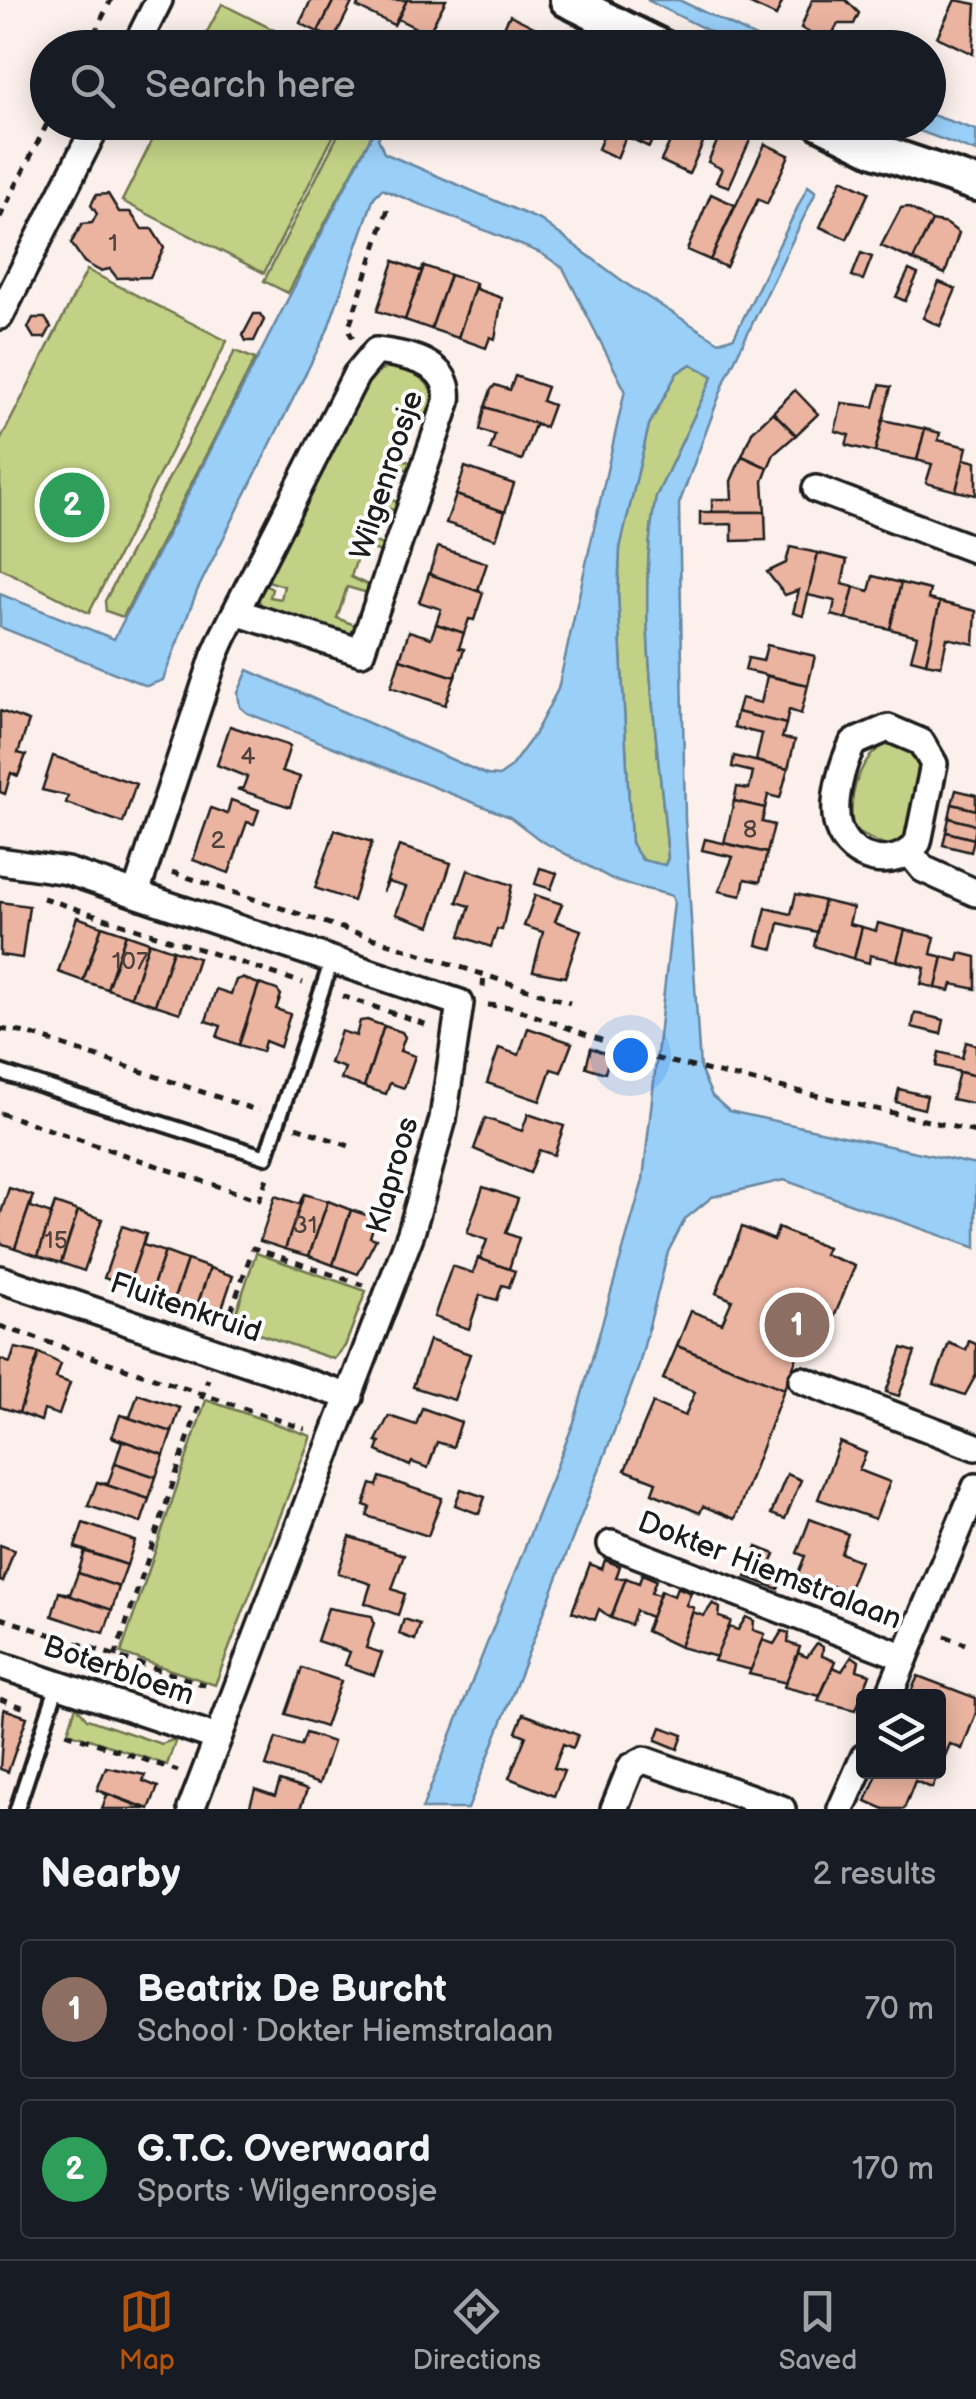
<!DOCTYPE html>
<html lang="en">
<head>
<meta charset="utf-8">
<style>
  body { margin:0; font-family:"Balsamiq Sans",sans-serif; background:#242831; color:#f1f3f6 }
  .controls { position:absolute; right:30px; bottom:30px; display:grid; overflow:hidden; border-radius:10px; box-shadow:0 5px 25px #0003 }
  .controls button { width:90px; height:90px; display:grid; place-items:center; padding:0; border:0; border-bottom:2px solid #363941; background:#171b24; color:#f1f3f6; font:50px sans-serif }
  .you { position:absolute; left:630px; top:1055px; width:35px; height:35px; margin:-25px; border:8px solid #fff; border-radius:50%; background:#1a73e8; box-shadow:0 0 0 15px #1a73e833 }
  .badge { display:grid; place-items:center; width:65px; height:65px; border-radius:50%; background:#b45309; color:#fff; font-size:32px; font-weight:700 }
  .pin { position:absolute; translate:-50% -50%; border:5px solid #fff; box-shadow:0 2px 10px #0006 }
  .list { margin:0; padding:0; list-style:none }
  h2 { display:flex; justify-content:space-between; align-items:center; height:130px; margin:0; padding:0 40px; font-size:42px }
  h2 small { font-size:32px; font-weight:400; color:#9ea1a6 }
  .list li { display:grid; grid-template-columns:65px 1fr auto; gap:30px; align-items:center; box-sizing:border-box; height:140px; margin:0 20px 20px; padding:0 20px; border:2px solid #363941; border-radius:10px }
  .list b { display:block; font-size:38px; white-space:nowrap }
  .list p { margin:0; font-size:32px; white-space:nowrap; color:#9ea1a6 }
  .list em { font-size:32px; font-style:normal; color:#9ea1a6 }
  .icon { flex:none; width:55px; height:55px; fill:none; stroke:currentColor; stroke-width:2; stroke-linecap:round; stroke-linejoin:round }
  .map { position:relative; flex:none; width:976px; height:1809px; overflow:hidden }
  .search { position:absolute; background:#171b24; box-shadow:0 5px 25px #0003; left:30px; right:30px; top:30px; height:110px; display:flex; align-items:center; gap:25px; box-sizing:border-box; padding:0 35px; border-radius:55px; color:#9ea1a6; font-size:38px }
  .sheet { height:450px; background:#171b24 }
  nav { display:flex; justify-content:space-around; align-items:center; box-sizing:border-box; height:140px; border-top:2px solid #363941; background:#171b24; font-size:28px; color:#9ea1a6 }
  nav a { display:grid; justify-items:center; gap:5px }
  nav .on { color:#b45309 }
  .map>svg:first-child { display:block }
  .green { fill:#c2d185; stroke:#6f7650; stroke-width:2.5 }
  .water { fill:#9acff8; stroke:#6887a0; stroke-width:2.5; fill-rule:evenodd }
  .building { fill:#ebb4a1; stroke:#1c1c1c; stroke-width:2.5 }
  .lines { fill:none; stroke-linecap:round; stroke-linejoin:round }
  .service-casing { stroke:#1c1c1c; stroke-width:20 }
  .minor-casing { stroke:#1c1c1c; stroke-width:32 }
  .tertiary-casing { stroke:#1c1c1c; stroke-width:40 }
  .path { stroke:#1c1c1c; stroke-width:5; stroke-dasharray:8 8; stroke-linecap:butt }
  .service { stroke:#fff; stroke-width:12 }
  .minor { stroke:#fff; stroke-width:25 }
  .tertiary { stroke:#fff; stroke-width:32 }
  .labels { text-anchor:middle; stroke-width:8; stroke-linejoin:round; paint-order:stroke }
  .number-label { font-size:25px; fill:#50423d }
  .street-label { font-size:30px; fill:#1c1c1c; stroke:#fff }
</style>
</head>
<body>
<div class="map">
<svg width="976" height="1809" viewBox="0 0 976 1809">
  <rect width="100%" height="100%" fill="#fbf0ec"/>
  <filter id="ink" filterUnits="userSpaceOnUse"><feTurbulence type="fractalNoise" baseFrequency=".01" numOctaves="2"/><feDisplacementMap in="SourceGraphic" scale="20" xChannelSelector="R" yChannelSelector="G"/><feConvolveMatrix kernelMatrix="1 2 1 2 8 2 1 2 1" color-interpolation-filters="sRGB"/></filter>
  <g filter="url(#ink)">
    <g class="green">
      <polygon points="222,4 308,47 309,47 199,47"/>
      <polygon points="161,123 340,123 264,273 122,201"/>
      <polygon points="344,123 378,123 288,293 264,281"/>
      <polygon points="87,270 227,341 89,613 0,568 0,441"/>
      <polygon points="235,351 255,359 123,617 106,611 105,601"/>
      <path d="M 691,364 L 713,376 L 656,497 C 634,610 659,744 668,858 L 665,865 C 647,865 638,859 631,843 L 618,594 L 620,548 L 649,425 L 677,373 Z"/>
      <path d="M 391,366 C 416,371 444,386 428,415 L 407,409 L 392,453 L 413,464 L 409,470 L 389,464 L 378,495 L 398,502 L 397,511 L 375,505 L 365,536 L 385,547 L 381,552 L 361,545 L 351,577 L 372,587 L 368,593 L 347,587 L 337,618 L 357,626 L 355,632 L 347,635 L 262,606 L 257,598 L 263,584 L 272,589 L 270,597 L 281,599 L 284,586 L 265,580 L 367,378 Z"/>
      <path d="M 891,744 L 914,754 L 923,779 L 905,842 L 889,848 L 855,831 C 844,807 860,747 891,744 Z"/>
      <polygon points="256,1253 366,1291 345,1346 334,1359 232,1325"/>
      <polygon points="206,1400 311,1436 215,1685 121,1653"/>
      <polygon points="76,1706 87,1719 161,1744 176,1739 167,1765 68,1732"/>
    </g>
    <g class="water">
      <polygon points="647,0 679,0 777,47 741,47"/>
      <polygon points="929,114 976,130 976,152 898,123 928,122"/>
      <path d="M 378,123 L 387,123 L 378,138 L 384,153 L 542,221 L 628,285 L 719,342 L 734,337 L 808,186 L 816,192 L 726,378 L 679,504 L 685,819 L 700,1069 L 712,1096 L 729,1111 L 976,1165 L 976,1248 L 784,1180 L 712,1197 L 685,1219 L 668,1252 L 638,1369 L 468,1809 L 422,1809 L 574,1422 L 643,1180 L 674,902 L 672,896 C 651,889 634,888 614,880 L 540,840 L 510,817 L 247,713 L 240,707 L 238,693 L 248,670 L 487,775 L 499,776 L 509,769 L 534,735 L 558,689 L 625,390 L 563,268 L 541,253 L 382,189 L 374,197 L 327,331 L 197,591 L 163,680 L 147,686 L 0,627 L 0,594 L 114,639 ZM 691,364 L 713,376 L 656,497 C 634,610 659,744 668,858 L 665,865 L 642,860 L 631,843 L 618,594 L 620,548 L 649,425 L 677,373 Z"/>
    </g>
    <g class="building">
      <polygon points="311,0 334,0 318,32 300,23"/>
      <polygon points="334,0 352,3 334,39 318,32"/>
      <polygon points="361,0 407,0 394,25 357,7"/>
      <polygon points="407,0 446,0 428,34 398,19"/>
      <polygon points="742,0 783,0 776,16"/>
      <polygon points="812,0 846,0 859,13 854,24 838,24 827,43 801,28"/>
      <polygon points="955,0 976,4 973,54 937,37"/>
      <polygon points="510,15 540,30 530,48 494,47"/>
      <polygon points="540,30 563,42 560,48 530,48"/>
      <polygon points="430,31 454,43 452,48 430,48 432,44 426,40"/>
      <polygon points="609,122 660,122 649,147 626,136 617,158 598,149"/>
      <polygon points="679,122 712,122 689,174 661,161"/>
      <polygon points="724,126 751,138 729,187 716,182 722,169 708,162"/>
      <polygon points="765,144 789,155 767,204 758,199 726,267 710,260"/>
      <polygon points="842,179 869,192 847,239 820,227"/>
      <polygon points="108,194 119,212 130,212 142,229 152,229 164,248 150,277 117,278 110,269 100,271 84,262 71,243 82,224 92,223 97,214 91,205 96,195"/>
      <polygon points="711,194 735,205 710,260 687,250"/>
      <polygon points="908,207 932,221 913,260 881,246 901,208"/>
      <polygon points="932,221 947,224 959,233 945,274 913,260"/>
      <polygon points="861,253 872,257 863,280 852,276"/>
      <polygon points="394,261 420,271 424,266 405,320 377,311"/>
      <polygon points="424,266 450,275 431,329 405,320"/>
      <polygon points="909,270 918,274 905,301 896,297"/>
      <polygon points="450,275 476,283 458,338 431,329"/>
      <polygon points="939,282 956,289 940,326 923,318"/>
      <polygon points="476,283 476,289 502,298 495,339 490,337 486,348 458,338"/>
      <polygon points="254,314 260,314 264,320 254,341 246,341 243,335"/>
      <polygon points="33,318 45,318 51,327 45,338 34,338 28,328"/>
      <polygon points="515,376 547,387 542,401 553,405 545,427 485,407 491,390 495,385 510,390"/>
      <polygon points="880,385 891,387 875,452 846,445 849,435 835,431 842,403 874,407"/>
      <polygon points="795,390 818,414 796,435 773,412"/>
      <polygon points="485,407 545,427 535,425 522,460 490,450 495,435 480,430"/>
      <polygon points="773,412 796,435 774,454 768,468 742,456 752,432"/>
      <polygon points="883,420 925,429 917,460 875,452"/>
      <polygon points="925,429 940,433 938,440 967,447 956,491 926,483 932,464 917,460"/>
      <polygon points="742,456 768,468 763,481 765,512 712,512 712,499 732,499 731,481"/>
      <polygon points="964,459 976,462 976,495 956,491"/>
      <polygon points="465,467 514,484 505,512 456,495"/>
      <polygon points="456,495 505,512 496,539 446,523"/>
      <polygon points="700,512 765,512 766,540 732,541 732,524 700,525"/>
      <polygon points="438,547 487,563 478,590 483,593 429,574"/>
      <polygon points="790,547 818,553 803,616 793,613 799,590 785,595 767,572 786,563"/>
      <polygon points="818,553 847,560 842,584 854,587 846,619 832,615 835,601 808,595"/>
      <polygon points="429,574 483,593 474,620 469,619 464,633 436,624 441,609 419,602"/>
      <polygon points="873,576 901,583 890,629 846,619 854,587 869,591"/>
      <polygon points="901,583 930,590 928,599 940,602 926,663 911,659 917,636 890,629"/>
      <polygon points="940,602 976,611 974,644 947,638 941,666 926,663"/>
      <polygon points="436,624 464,633 459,648 464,649 455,677 400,659 409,631 431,638"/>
      <polygon points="767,645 815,656 808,685 745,670 748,658 763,661"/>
      <polygon points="400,659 455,677 445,705 391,687"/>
      <polygon points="767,676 808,685 801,714 789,710 786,724 737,712 741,698 761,703"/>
      <polygon points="0,711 29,721 18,753 26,755 18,776 11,773 5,794 0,792"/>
      <polygon points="737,712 786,724 782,738 795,740 788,769 756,761 762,734 734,727"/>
      <polygon points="230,726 290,746 282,771 300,777 290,807 237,789 243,788 247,777 217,765"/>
      <polygon points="53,756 136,784 123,823 66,803 68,796 42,790"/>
      <polygon points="734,756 788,769 780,798 768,795 765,808 734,801 737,787 749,789 753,772 732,767"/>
      <polygon points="956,790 976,795 976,810 952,804"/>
      <polygon points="231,800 259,810 254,824 247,822 229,873 193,860 211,808 227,814"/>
      <polygon points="734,801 765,808 762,822 774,825 767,853 724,843"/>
      <polygon points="952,804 976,810 976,825 949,818"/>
      <polygon points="949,818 976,825 974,839 946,832"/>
      <polygon points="335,830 372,842 353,901 315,888"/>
      <polygon points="946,832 974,839 971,852 943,845"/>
      <polygon points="705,839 767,853 760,882 745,879 741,896 719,891 733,857 702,850"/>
      <polygon points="399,846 451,863 430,926 396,914 406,887 388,882 383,892"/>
      <polygon points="540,868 557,873 551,889 535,884"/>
      <polygon points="468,870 512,885 502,930 497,929 491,947 460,936 470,906 457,902"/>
      <polygon points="796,894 824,901 817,932 779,923 773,949 757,945 766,908 791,914"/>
      <polygon points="535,895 562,904 555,921 581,930 565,977 533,971 543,932 524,926"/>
      <polygon points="824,901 853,908 849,924 862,927 854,959 814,946"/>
      <polygon points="0,902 29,906 22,958 0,955"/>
      <polygon points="77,917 102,926 83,981 58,972"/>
      <polygon points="878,923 905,930 897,961 870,955 869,963 854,959 862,927 876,931"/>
      <polygon points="102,926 126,934 107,989 83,981"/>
      <polygon points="905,930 935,937 931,954 943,957 936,988 921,984 925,968 897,961"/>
      <polygon points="126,934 149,942 131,997 107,989"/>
      <polygon points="149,942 173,950 155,1005 131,997"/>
      <polygon points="173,950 198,958 180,1013 155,1005"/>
      <polygon points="960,953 976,957 976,989 952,984 950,991 936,988 943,957 958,961"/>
      <polygon points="242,978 259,984 239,1045 217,1037 221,1026 206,1021 216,989 231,994 236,980"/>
      <polygon points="259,984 277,990 281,995 276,1009 290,1014 280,1047 265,1041 262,1052 239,1045"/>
      <polygon points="915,1013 944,1020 941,1034 912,1027"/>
      <polygon points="367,1020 384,1026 364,1087 341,1079 345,1068 330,1063 341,1031 356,1036 360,1021"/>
      <polygon points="384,1026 402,1032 405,1037 400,1051 415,1056 404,1088 390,1083 386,1094 364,1087"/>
      <polygon points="528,1028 572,1043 561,1072 551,1069 540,1101 487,1083 499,1048 519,1055"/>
      <polygon points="966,1042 976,1045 976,1076 936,1066 939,1052 962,1058"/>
      <polygon points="591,1048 610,1055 605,1073 586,1067"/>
      <polygon points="959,1072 976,1076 976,1104 952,1099"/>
      <polygon points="899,1089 927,1096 924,1109 896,1102"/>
      <polygon points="528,1114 564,1126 554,1155 539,1150 530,1173 474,1149 485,1118 522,1131"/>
      <polygon points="483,1187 518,1199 506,1233 519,1238 509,1269 480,1259 487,1240 467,1233"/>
      <polygon points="9,1188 33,1196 15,1248 0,1243 0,1216"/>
      <polygon points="304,1194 328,1201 309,1256 285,1249"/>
      <polygon points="304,1194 285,1249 260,1241 275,1196 299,1204"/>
      <polygon points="33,1196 31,1207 51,1214 55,1203 38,1256 15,1248"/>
      <polygon points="328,1201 351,1210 333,1265 309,1256"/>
      <polygon points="55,1203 78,1211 61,1263 38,1256"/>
      <polygon points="351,1210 376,1218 370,1237 376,1239 358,1274 333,1265"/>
      <polygon points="78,1211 102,1219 84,1271 61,1263"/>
      <polygon points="122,1226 146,1234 128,1286 104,1278"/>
      <polygon points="742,1227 774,1240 778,1228 827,1248 824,1254 855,1266 826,1337 808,1330 784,1389 677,1346 691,1311 722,1323 732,1300 716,1293"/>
      <polygon points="146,1234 143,1245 165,1252 150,1294 128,1286"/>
      <polygon points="165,1252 187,1260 173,1302 150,1294"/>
      <polygon points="478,1258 515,1271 509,1287 502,1285 497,1300 480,1295 469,1329 434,1317 452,1266 473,1273"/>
      <polygon points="187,1260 210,1268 196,1309 173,1302"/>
      <polygon points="210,1268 233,1276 219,1317 196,1309"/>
      <polygon points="429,1340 470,1354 454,1400 413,1387"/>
      <polygon points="969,1341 976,1344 976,1375 965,1395 934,1384 949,1343 966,1350"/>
      <polygon points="677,1346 784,1389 735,1519 703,1506 700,1513 652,1493 656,1482 625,1470 653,1403 685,1416 695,1392 663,1379"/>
      <polygon points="15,1348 39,1353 19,1413 0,1407 0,1359 10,1363"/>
      <polygon points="902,1348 915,1352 899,1396 886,1392"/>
      <polygon points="39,1353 61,1364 56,1378 70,1383 59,1415 44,1410 41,1421 19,1413"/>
      <polygon points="138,1394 180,1408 172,1432 120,1415 130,1417"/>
      <polygon points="422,1408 461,1422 453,1447 437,1442 428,1468 412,1462 410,1466 377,1451 380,1442 376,1441 389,1416 416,1425"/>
      <polygon points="120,1415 172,1432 164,1455 112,1437"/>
      <polygon points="112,1437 164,1455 156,1477 115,1463 122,1441"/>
      <polygon points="840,1442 866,1453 859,1470 890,1482 875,1519 818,1499"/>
      <polygon points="115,1463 156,1477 149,1499 97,1482 108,1484"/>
      <polygon points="787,1474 801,1480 785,1519 771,1514"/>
      <polygon points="380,1477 442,1498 428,1536 367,1516 370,1507 364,1505 371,1484 377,1486"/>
      <polygon points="97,1482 149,1499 141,1523 88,1506"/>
      <polygon points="461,1489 485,1497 479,1514 455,1505"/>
      <polygon points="810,1519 848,1534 841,1553 860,1561 848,1591 797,1576 805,1556 797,1553"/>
      <polygon points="83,1523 135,1541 127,1565 75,1547"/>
      <polygon points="350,1537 404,1555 392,1589 405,1594 398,1615 365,1603 371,1584 338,1573"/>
      <polygon points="0,1545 14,1550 3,1582 0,1581"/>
      <polygon points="757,1547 775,1554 770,1567 785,1572 778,1589 746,1577"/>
      <polygon points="74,1548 127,1565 119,1587 78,1573 85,1551"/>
      <polygon points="605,1560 620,1566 616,1578 626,1578 611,1618 599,1609 595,1620 572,1612 590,1564 602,1569"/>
      <polygon points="78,1573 119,1587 112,1610 59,1592 70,1594"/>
      <polygon points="642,1574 656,1580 651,1593 659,1595 661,1591 646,1631 651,1617 636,1611 631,1625 611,1618 626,1578 639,1583"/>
      <polygon points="677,1587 691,1593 686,1605 694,1608 680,1647 646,1631 661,1591 674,1596"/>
      <polygon points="59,1592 112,1610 104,1633 52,1616"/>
      <polygon points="713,1603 720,1608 719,1617 731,1621 717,1657 680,1647 693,1612 704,1616"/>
      <polygon points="328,1608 372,1616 374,1623 366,1648 382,1653 374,1675 345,1665 350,1652 317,1641"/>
      <polygon points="746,1617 754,1621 753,1630 765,1634 752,1670 714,1661 729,1627 738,1630"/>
      <polygon points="404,1619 420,1624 415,1640 399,1634"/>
      <polygon points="782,1631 789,1633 788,1643 800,1647 787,1683 749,1674 763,1640 774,1644"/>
      <polygon points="817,1643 823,1647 822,1656 835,1661 820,1696 784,1687 798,1653 807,1657"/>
      <polygon points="852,1656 859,1661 857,1670 870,1674 856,1710 818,1701 833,1667 842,1671"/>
      <polygon points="302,1668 341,1681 325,1727 286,1714"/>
      <polygon points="918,1676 976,1698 976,1713 962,1749 950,1744 943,1761 938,1759 938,1696 909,1696"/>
      <polygon points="4,1709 27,1717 8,1772 0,1769"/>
      <polygon points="523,1714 578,1735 573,1748 563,1744 554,1768 564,1771 554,1796 509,1778 526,1736 516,1732"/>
      <polygon points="661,1727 683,1735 678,1749 656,1740"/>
      <polygon points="306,1733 333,1742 319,1784 266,1766 276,1738 301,1746"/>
      <polygon points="938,1759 943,1761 932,1788 915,1781 904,1809 884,1809 866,1801 878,1772 938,1772"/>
      <polygon points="106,1767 145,1775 143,1781 158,1787 149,1809 97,1790"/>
      <polygon points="280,1781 307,1790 300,1809 249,1809 255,1789 275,1796"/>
      <polygon points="97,1790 146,1809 102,1809 107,1795"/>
    </g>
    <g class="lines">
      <defs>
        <g id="service">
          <polyline points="0,1072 266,1157 332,960"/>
          <polyline points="17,1809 58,1684"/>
        </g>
        <g id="minor">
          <polyline points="135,48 159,0"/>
          <polyline points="0,316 98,122"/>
          <polyline points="816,489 976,550"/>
          <path d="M 888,728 L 921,742 L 934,764 L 918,842 C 896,872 849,862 838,827 C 831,803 842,764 853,743 Z"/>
          <polyline points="910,853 923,869 976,893"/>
          <polyline points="0,861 67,871 460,1003 443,1119 411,1233 191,1809"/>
          <path d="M 136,893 L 215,655 L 223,637 L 356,375 L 376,351 C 409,355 452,363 447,402 L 361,652 L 236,612"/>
          <polyline points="0,1279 350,1397"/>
          <polyline points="802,1380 976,1447"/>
          <polyline points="611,1544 905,1657 976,1487"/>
          <polyline points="0,1665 218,1738"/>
          <polyline points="889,1696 905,1657"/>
          <polyline points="614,1809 631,1767 644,1760 782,1809"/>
          <polyline points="841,1809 864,1757"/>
        </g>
        <g id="tertiary">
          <polyline points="567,0 664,48"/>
          <polyline points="819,122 875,150 976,184"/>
        </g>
      </defs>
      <use href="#service" class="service-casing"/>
      <use href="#minor" class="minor-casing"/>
      <use href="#tertiary" class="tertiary-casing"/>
      <g class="path">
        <polyline points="87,48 111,0"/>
        <polyline points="0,217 48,122"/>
        <polyline points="353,338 348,330 389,206"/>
        <polyline points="172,872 570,1003"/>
        <polyline points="43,898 303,983"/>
        <polyline points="483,987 484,973"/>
        <polyline points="342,996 431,1026"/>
        <polyline points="488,1005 511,1007 645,1056 976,1132"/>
        <polyline points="0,1029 27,1033 259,1111"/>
        <polyline points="0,1113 259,1200 267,1178"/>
        <polyline points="296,1127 355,1148"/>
        <polyline points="0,1326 305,1429"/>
        <polyline points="226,1326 253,1248 363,1285"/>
        <polyline points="0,1618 211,1687"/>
        <polyline points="945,1636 965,1644"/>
        <polyline points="110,1672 208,1379"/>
        <polyline points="0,1699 28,1709"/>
        <polyline points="66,1733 178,1771"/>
      </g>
      <use href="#service" class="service"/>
      <use href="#minor" class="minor"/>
      <use href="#tertiary" class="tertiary"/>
    </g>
  </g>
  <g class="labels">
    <g class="number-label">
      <text x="113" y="251">1</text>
      <text x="248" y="764">4</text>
      <text x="750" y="837">8</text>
      <text x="218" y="848">2</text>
      <text x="130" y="969">107</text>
      <text x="305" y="1233">31</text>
      <text x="56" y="1248">15</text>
    </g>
    <g class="street-label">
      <text transform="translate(386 475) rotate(-72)" y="10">Wilgenroosje</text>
      <text transform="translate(392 1175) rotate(-74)" y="10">Klaproos</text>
      <text transform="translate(186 1307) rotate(19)" y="10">Fluitenkruid</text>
      <text transform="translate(770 1570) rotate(21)" y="10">Dokter Hiemstralaan</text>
      <text transform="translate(119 1670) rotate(19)" y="10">Boterbloem</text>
    </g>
  </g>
</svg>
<div class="controls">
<button><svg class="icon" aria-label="layers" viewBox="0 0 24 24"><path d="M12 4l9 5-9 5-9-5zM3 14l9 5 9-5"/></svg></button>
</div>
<div class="you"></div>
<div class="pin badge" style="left:797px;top:1325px;background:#8d6e63">1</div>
<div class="pin badge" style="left:72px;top:505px;background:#2e9e5b">2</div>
<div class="search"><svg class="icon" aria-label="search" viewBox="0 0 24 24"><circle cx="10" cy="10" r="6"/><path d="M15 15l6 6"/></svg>Search here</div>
</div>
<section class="sheet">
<h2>Nearby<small>2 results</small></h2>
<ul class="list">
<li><span class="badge" style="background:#8d6e63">1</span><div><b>Beatrix De Burcht</b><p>School · Dokter Hiemstralaan</p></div><em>70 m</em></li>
<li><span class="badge" style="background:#2e9e5b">2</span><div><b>G.T.C. Overwaard</b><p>Sports · Wilgenroosje</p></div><em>170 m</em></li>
</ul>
</section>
<nav>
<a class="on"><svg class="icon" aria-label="map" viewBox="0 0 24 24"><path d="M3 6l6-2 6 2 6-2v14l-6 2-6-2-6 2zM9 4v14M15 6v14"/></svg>Map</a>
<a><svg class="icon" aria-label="directions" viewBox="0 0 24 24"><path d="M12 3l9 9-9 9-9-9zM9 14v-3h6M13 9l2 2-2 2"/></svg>Directions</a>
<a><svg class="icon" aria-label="saved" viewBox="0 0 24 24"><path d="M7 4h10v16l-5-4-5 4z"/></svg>Saved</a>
</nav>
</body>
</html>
